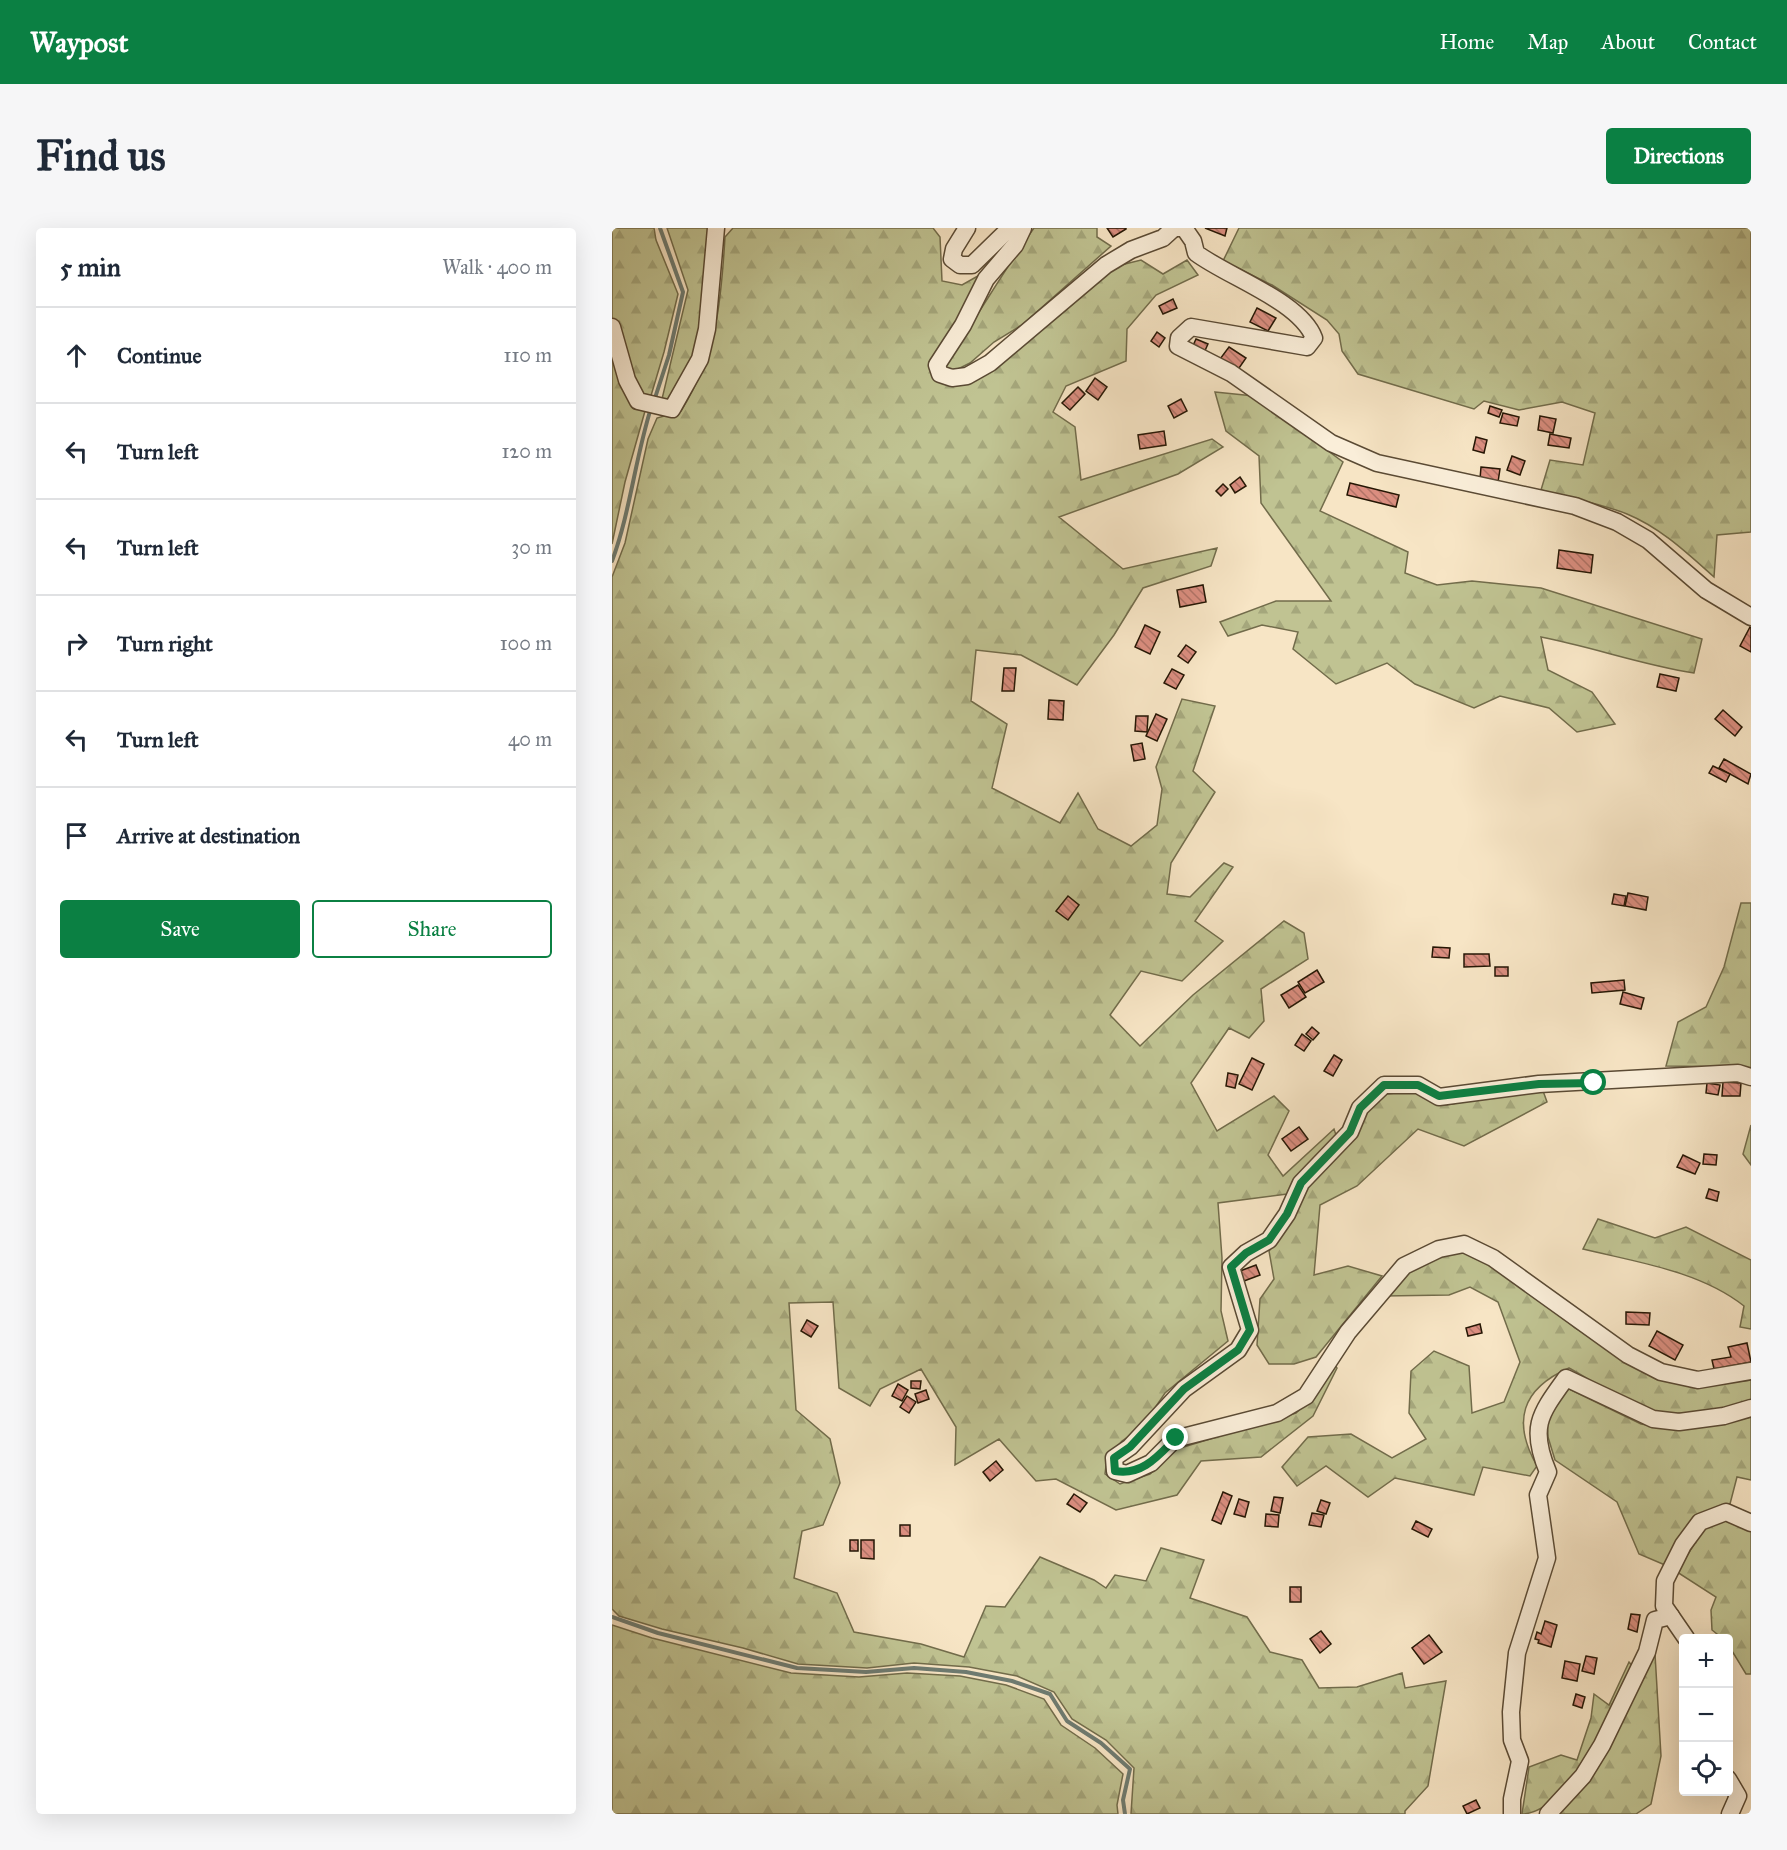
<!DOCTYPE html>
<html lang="en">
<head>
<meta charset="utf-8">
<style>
  body { margin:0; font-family:"IM FELL Great Primer",serif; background:#f6f6f7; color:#1f2937 }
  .controls { position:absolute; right:18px; bottom:18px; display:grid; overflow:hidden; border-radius:6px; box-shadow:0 6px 24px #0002 }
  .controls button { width:54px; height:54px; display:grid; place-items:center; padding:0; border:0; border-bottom:2px solid #e0e1e3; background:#fff; color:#1f2937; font:30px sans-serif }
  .stop { position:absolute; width:18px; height:18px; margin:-14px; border:4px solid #0b8043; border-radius:50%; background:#fff }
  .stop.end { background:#0b8043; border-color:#fff; box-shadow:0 2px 6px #0008 }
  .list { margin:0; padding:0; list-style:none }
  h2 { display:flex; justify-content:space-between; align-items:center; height:78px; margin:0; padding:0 24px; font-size:26px }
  h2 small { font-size:20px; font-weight:400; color:#747a83 }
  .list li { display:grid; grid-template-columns:39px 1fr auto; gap:18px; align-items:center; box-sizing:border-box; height:96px; padding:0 24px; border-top:2px solid #e0e1e3 }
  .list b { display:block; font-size:22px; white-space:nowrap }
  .list em { font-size:20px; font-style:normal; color:#747a83 }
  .actions { display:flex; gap:12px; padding:18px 24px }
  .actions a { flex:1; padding:14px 0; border:2px solid #0b8043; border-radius:6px; text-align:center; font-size:21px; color:#0b8043 }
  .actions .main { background:#0b8043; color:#fff }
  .icon { flex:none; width:33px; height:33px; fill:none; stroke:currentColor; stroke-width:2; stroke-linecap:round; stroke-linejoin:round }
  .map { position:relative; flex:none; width:1139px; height:1586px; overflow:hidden; border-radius:6px }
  header { display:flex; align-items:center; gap:36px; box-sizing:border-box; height:84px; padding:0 30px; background:#0b8043; color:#fff }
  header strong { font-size:28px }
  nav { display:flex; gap:33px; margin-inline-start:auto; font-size:21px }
  .intro { display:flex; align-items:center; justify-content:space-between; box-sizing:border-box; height:144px; padding:0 36px }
  h1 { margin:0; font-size:42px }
  .button { padding:15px 27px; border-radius:6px; background:#0b8043; color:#fff; font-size:21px; font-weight:700 }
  main { display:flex; gap:36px; padding:0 36px }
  aside { flex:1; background:#fff; border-radius:6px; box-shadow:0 6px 24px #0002 }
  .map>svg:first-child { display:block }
  .forest { fill:url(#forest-firs); stroke:#726c4b; stroke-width:1.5 }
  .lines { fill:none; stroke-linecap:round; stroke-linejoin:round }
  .stream { stroke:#6e7b71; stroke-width:4 }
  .building { fill:url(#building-back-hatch); stroke:#251604; stroke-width:1.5 }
  .minor-casing { stroke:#5a4a34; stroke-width:19 }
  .minor { stroke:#faeed9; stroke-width:16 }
  .route { stroke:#0b8043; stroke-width:8 }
</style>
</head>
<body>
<header>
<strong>Waypost</strong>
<nav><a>Home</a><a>Map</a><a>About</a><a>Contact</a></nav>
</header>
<div class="intro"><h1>Find us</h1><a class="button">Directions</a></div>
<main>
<aside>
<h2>5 min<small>Walk · 400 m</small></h2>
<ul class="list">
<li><svg class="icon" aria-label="ahead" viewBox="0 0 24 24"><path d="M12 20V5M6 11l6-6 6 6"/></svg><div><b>Continue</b></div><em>110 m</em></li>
<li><svg class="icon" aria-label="left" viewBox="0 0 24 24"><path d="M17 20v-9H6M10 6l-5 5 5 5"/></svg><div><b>Turn left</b></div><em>120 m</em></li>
<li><svg class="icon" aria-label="left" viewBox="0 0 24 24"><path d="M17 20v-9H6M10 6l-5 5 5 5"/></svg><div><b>Turn left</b></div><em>30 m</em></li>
<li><svg class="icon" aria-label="right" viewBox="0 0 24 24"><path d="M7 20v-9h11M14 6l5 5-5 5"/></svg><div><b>Turn right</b></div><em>100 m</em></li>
<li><svg class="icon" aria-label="left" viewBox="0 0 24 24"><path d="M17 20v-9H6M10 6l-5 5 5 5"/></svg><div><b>Turn left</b></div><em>40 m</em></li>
<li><svg class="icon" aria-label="arrive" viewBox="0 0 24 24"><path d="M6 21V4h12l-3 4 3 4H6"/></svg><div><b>Arrive at destination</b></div></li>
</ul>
<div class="actions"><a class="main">Save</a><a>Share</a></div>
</aside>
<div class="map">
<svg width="1139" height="1586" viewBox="0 0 1139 1586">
  <defs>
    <pattern id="forest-firs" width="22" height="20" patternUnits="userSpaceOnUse" patternTransform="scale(1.5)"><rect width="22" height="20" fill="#c0c392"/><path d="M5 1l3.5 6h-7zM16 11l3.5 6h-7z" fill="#a5a77c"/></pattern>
    <pattern id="building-back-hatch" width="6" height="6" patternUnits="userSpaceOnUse" patternTransform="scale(1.5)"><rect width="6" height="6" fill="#db8e80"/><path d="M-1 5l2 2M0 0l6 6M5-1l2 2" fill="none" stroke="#b17367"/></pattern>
  </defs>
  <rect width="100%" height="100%" fill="#f7e5c5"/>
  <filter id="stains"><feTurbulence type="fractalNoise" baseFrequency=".00333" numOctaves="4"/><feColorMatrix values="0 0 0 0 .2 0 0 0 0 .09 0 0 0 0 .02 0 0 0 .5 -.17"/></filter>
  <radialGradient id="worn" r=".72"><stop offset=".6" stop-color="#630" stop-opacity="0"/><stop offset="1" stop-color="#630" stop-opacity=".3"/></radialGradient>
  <g class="forest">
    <polygon points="0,0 42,0 44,12 66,66 52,124 38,171 29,167 0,92"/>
    <polygon points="55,0 100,0 84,130 61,175 50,171 76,62"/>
    <path d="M 121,0 L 321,0 L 328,9 L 330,53 L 350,57 L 373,44 L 348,92 L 319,133 L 333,155 L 409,116 L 448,87 L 505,38 L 529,32 L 551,46 L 575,32 L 586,47 L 544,67 L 515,101 L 514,133 L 454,158 L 441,184 L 463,199 L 469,252 L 600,211 L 611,219 L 566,246 L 447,289 L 511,341 L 605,320 L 599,338 L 531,360 L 502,407 L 465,457 L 409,427 L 364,422 L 359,473 L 395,496 L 380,560 L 448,595 L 466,565 L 486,601 L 519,618 L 545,597 L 550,561 L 544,539 L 570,471 L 603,478 L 581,543 L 603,564 L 559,635 L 555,666 L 578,669 L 612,635 L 621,639 L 583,693 L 611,713 L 570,753 L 529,743 L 498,787 L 528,818 L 581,767 L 672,693 L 692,705 L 696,731 L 649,761 L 652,793 L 637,810 L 617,800 L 579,855 L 605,903 L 662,868 L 677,883 L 656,927 L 671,948 L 722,901 L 724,907 L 675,966 L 606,975 L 610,1030 L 609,1083 L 616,1113 L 553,1165 L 530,1199 L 510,1213 L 495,1230 L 493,1246 L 508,1256 L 538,1246 L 565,1221 L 684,1185 L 704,1166 L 723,1137 L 725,1140 L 701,1188 L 649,1229 L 589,1233 L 565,1267 L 504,1282 L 444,1251 L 424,1253 L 387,1211 L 343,1237 L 344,1199 L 309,1141 L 268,1161 L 258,1178 L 227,1160 L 221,1074 L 177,1075 L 184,1182 L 218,1211 L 228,1255 L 211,1297 L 190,1303 L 182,1350 L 225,1365 L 242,1404 L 309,1416 L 352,1429 L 374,1378 L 393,1379 L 428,1329 L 482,1352 L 494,1360 L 503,1347 L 534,1353 L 549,1320 L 592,1332 L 578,1370 L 635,1389 L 658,1424 L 690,1432 L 707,1460 L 745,1459 L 790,1445 L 793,1460 L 834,1453 L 816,1558 L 793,1583 L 793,1586 L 519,1586 L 522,1540 L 494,1512 L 460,1491 L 442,1464 L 405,1448 L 357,1439 L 302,1435 L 255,1440 L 186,1436 L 131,1420 L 50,1401 L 7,1388 L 0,1381 L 0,349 L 13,315 L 36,211 L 45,190 L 69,183 C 105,125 109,76 113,9 Z"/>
    <path d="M 422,0 L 485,0 L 485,9 L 499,18 L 410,97 L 382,114 L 358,135 L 342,143 L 331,138 C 363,93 390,45 422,0 Z"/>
    <path d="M 627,0 L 1139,0 L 1139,304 L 1105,307 L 1102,349 C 1075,325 1049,300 1015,286 C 988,275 957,270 929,262 L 938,232 L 971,237 L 983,185 L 950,174 L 907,182 L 872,173 L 862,181 L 746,146 L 730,123 L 727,106 L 715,92 L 660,57 L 611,33 Z"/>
    <polygon points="0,115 33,183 13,254 0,316"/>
    <path d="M 603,164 L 642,168 L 731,234 L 708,283 L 796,324 L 793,345 L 825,357 L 860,353 L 929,360 L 1090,411 L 1082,445 C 1030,437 981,419 929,409 L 936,442 L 980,464 L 1003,496 L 965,504 L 937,480 L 888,468 L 862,480 L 803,456 L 775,435 L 724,456 L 681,421 L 686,404 L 650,397 L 616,408 L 608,394 L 664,373 L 719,373 L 649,275 L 647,228 L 614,203 Z"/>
    <polygon points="1129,675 1139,675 1139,842 1129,839 1054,838 1066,794 1094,779 1112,739"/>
    <polygon points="930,860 935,874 852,918 806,901 745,958 708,977 702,1047 736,1038 770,1048 704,1129 682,1136 657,1136 645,1117 648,1071 662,1051 657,1023 681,990 696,959 754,882 775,866 801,863 834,877"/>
    <polygon points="1139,897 1139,937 1131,926"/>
    <path d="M 986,991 L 1043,1010 L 1074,999 L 1139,1032 L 1139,1101 L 1128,1099 L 1132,1078 C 1088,1043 1024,1034 971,1021 Z"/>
    <path d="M 850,1021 L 914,1059 L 963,1100 L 1050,1151 L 1079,1159 L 1139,1152 L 1139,1174 C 1108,1183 1071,1190 1039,1182 C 1013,1176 981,1153 957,1140 C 909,1161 900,1194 925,1238 L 918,1248 L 871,1239 L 862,1267 L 783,1250 L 756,1269 L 714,1238 L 685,1258 L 670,1239 L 696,1209 L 739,1206 L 780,1230 L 814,1211 L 797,1185 L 799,1143 L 822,1123 L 857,1138 L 860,1185 L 892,1174 L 908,1134 L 886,1074 L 858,1059 L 837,1067 L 772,1068 L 793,1042 Z"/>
    <polygon points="955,1160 1029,1196 1059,1201 1099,1198 1139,1189 1139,1252 1125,1249 1118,1276 1086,1288 1053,1337 1027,1326 1005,1274 943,1232 936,1209 935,1186"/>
    <polygon points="1114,1291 1139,1300 1139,1446 1134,1446 1117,1418 1116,1410 1110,1410 1100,1402 1099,1382 1104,1369 1065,1344 1092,1300"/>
    <polygon points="0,1397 40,1410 179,1445 247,1449 295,1445 348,1448 394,1457 432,1471 449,1497 483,1520 511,1546 505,1577 506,1586 0,1586"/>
    <path d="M 1043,1426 L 1049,1528 L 1039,1576 L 1024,1586 L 945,1586 C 980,1559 1020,1468 1043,1426 Z"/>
    <path d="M 1017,1434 L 1023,1441 C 1003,1478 958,1585 910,1586 L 917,1539 L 949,1527 L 965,1532 L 979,1490 L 982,1466 L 997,1477 Z"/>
  </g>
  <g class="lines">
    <g class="stream">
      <polyline points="42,173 57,127 71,64 48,0"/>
      <path d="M 0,333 C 18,285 23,231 39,180"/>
      <polyline points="0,1389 46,1405 185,1440 254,1444 302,1440 354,1444 400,1453 438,1466 455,1493 489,1515 518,1541 511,1572 513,1586"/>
    </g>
  </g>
  <g class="building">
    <polygon points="495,0 514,0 514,1 501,9"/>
    <polygon points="593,0 615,0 613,8"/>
    <polygon points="561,71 565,80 551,86 547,78"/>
    <polygon points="645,80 664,90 656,103 638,94"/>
    <polygon points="545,104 553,110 547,119 539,113"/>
    <polygon points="584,111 596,116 591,127 579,122"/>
    <polygon points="617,119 634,130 625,143 608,131"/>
    <polygon points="483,150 495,159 486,172 474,163"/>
    <polygon points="466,159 473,166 458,182 450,175"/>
    <polygon points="569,171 575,183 562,190 556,178"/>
    <polygon points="878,178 890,182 887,189 876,185"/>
    <polygon points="891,185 907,189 905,198 888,195"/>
    <polygon points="928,188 944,191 941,205 926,202"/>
    <polygon points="552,203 554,217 528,221 526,207"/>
    <polygon points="938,206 959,210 957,220 936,217"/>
    <polygon points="864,209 875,212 872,225 861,222"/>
    <polygon points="900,228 913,233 908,247 895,242"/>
    <polygon points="869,239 888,241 886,254 868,251"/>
    <polygon points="628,249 634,258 623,265 618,257"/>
    <polygon points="738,255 787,267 784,279 735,267"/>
    <polygon points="611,256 616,261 609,268 604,263"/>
    <polygon points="947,322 981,327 979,345 945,340"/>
    <polygon points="591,357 594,374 568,379 565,362"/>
    <polygon points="533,397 548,404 538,426 523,419"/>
    <polygon points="1138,399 1139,400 1139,424 1128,418"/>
    <polygon points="574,417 584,424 576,435 566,428"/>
    <polygon points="392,440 404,440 402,463 390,463"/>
    <polygon points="560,441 572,447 564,461 552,455"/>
    <polygon points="1048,446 1067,450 1064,463 1045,459"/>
    <polygon points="437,472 452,473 451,492 436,491"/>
    <polygon points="1111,482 1130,499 1123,508 1103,491"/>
    <polygon points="544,486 555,491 545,513 534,508"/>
    <polygon points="524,488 536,488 535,504 523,503"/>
    <polygon points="530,515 533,531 522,533 519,517"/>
    <polygon points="1112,531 1139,546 1136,556 1107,540"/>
    <polygon points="1101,538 1118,546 1114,554 1097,545"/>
    <polygon points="1016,665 1036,669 1034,682 1013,678"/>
    <polygon points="1002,666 1014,668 1012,678 1000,676"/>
    <polygon points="456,668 467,677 456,692 444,683"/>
    <polygon points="821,719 838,720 837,730 820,729"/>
    <polygon points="852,726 877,726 878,738 852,739"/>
    <rect x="883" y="739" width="13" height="9"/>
    <polygon points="705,742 712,754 693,765 686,754"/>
    <polygon points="1012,752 1013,762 980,765 979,755"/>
    <polygon points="686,757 694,769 677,780 669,767"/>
    <polygon points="1011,764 1032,770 1029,781 1008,776"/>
    <polygon points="700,799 707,805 701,812 694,806"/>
    <polygon points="690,806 699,813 692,823 683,817"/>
    <polygon points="722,827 730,832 721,848 712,843"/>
    <polygon points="640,830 652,836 640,862 627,856"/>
    <polygon points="616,845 626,847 623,860 614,858"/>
    <polygon points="1111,854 1129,855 1128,868 1110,868"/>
    <polygon points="1095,855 1108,857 1106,867 1094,865"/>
    <polygon points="687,899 696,911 679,923 670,911"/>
    <polygon points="1092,926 1105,927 1104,937 1091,936"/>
    <polygon points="1071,927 1088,935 1083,946 1065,939"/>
    <polygon points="1097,961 1107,964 1105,973 1094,970"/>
    <polygon points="644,1037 648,1047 632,1053 628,1043"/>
    <polygon points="1014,1084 1038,1085 1037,1097 1014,1096"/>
    <polygon points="195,1092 206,1098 199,1109 189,1103"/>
    <polygon points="868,1096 870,1105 856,1108 854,1100"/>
    <polygon points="1045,1103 1071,1117 1063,1132 1037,1118"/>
    <polygon points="1135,1115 1139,1134 1102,1141 1100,1132 1119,1129 1116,1119"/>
    <polygon points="299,1153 309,1153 308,1161 299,1160"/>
    <polygon points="286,1156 296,1162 290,1173 280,1168"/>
    <polygon points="314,1162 317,1171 306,1175 303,1166"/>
    <polygon points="295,1168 304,1174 297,1185 288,1179"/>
    <polygon points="384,1233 391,1242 378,1253 371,1244"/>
    <polygon points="611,1264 620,1268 609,1296 600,1292"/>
    <polygon points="462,1266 475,1275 468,1284 455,1276"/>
    <polygon points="662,1269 671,1270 668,1285 659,1283"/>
    <polygon points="627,1271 637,1274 633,1289 622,1286"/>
    <polygon points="709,1272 718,1275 714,1286 705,1283"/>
    <polygon points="700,1285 712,1287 709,1299 697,1297"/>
    <polygon points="654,1286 667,1287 666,1299 653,1298"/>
    <polygon points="804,1293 820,1301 816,1309 800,1301"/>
    <rect x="288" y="1297" width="10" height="11"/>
    <rect x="238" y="1312" width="8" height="11"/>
    <polygon points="249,1312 262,1312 262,1331 249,1330"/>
    <rect x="678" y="1359" width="11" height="15"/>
    <polygon points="1019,1386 1028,1387 1025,1404 1016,1401"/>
    <polygon points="933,1393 945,1397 939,1419 926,1415 927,1412 923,1411 925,1404 929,1406"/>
    <polygon points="709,1403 719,1416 708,1425 698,1411"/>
    <polygon points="817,1407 830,1424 812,1436 800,1420"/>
    <polygon points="974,1428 985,1430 982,1446 970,1443"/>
    <polygon points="953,1433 968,1436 965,1453 950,1450"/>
    <polygon points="964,1466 973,1469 970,1480 961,1477"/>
    <polygon points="864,1572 868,1580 855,1586 851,1578"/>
  </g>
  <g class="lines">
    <defs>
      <g id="minor">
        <polyline points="355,0 342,21 340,31 348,37 360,37 398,0"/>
        <polyline points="411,0 403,17 374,51 351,97 325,137 328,146 340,150 355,148 378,135 494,37 519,22 551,10 562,0"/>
        <path d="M 562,0 L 572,0 L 581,13 L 584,25 C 616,49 688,73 702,110 L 695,119 L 579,99 L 567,110 L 566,118 L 619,145 L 719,215 L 765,235 L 963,278 L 1005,294 L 1036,312 L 1094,362 L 1139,389"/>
        <polyline points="0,99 15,152 26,173 60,181 88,131 95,101 104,0"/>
        <polyline points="1139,849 1126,845 927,856 827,869 806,857 772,857 748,880 738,904 689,955 675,986 657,1012 634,1025 619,1039 638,1102 626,1122 572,1161 518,1219 502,1230 503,1243 515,1246 539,1235 563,1211 665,1185 694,1168 736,1104 792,1038 827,1021 852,1016 881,1030 1016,1127 1049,1144 1086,1152 1139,1143"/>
        <polyline points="1074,1410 1052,1378 1053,1353 1071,1317 1088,1294 1114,1284 1139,1295"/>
        <polyline points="1116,1551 1126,1568 1118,1586"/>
        <path d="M 900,1586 L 900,1571 L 908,1533 L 900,1512 L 899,1484 L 905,1425 L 935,1330 L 926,1267 L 936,1244 C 917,1199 928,1186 954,1150 L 1041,1191 L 1067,1194 L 1112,1188 L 1139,1180"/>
        <polyline points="936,1586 971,1548 990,1517 1035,1424 1043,1392 1059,1388"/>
      </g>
    </defs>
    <use href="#minor" class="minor-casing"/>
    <use href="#minor" class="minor"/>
  </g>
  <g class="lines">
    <path class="route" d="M 564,1210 C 546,1228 530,1248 503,1243 L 502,1230 L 518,1219 L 572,1161 L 626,1122 L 638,1102 L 619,1039 L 634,1025 L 657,1012 L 675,986 L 689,955 L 738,904 L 748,880 L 772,857 L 806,857 L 827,868 L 927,856 L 982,855"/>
  </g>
  <rect width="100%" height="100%" filter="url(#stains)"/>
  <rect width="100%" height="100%" fill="url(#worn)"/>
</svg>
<div class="controls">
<button>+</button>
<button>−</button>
<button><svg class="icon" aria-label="locate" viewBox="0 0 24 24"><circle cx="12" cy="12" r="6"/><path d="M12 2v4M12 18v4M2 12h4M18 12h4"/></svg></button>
</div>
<div class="stop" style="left:982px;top:855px"></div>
<div class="stop end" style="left:564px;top:1210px"></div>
</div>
</main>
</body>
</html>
